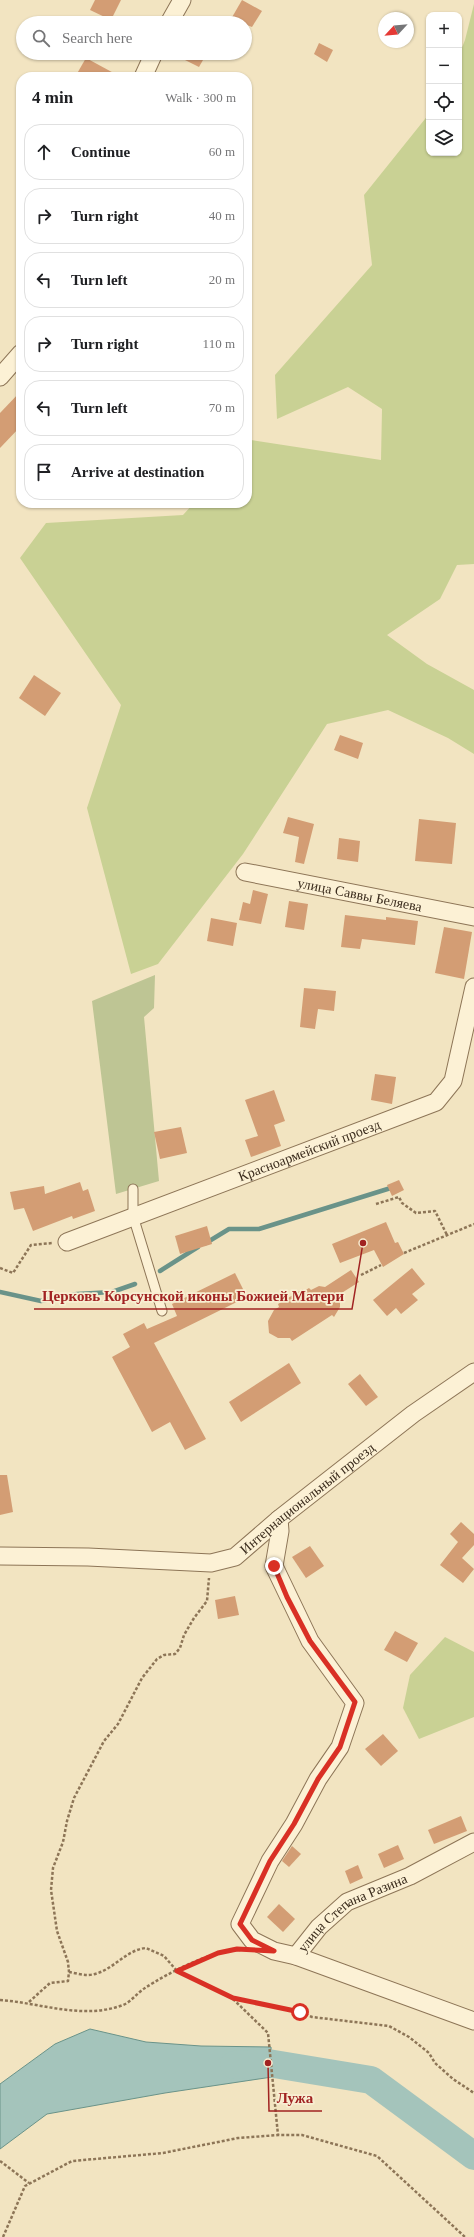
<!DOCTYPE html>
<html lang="en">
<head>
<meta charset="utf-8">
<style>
  body { margin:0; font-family:Georgia,serif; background:#f2f2f2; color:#202124 }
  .controls { position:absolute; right:12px; top:12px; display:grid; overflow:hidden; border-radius:8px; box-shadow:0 1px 3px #0004 }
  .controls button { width:36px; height:36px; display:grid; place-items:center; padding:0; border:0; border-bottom:1px solid #e0e0e0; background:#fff; color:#202124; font:20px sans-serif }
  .compass { position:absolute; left:378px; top:12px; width:36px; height:36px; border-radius:50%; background:#fff; box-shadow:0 1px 3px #0004; rotate:244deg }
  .stop { position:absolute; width:12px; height:12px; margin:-9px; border:3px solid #d93025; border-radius:50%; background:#fff }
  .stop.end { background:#d93025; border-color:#fff; box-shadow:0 1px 4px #0008 }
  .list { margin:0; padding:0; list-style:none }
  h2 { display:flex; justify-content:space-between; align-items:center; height:52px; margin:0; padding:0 16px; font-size:17px }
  h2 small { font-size:13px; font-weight:400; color:#757577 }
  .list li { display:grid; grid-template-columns:26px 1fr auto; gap:12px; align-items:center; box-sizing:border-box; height:56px; margin:0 8px 8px; padding:0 8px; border:1px solid #e0e0e0; border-radius:16px }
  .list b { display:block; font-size:15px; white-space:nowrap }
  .list em { font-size:13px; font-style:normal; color:#757577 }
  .icon { flex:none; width:22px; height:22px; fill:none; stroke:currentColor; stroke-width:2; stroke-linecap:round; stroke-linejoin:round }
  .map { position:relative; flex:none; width:474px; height:2237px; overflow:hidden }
  .search { position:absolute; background:#fff; box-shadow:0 1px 3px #0004; left:16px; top:16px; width:236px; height:44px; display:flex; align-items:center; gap:10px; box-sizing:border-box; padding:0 14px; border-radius:22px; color:#757577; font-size:15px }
  .panel { position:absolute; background:#fff; box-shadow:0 1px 3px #0004; left:16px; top:72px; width:236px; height:436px; border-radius:16px }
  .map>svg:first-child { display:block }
  .green { fill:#c9d194 }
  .cemetery { fill:#bec594 }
  .water { fill:#a4c4bb; stroke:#6a9389 }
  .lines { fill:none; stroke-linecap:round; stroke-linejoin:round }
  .stream { stroke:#6a9389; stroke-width:4.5 }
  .river { stroke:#a4c4bb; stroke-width:28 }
  .building { fill:#d39d74 }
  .service-casing { stroke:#8d7557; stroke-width:11 }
  .minor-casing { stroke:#8d7557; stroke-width:19 }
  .path { stroke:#8d7557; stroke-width:2.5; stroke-dasharray:3 2; stroke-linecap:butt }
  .service { stroke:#fcf1d5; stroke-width:9 }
  .minor { stroke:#fcf1d5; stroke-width:17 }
  .route { stroke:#d93025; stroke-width:5 }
  .labels { text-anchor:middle; stroke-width:3.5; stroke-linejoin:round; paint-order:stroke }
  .street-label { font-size:14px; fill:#3b2c1d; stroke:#f8eed2 }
  .leader { fill:none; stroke:#a12322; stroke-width:1.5 }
  .callout-dot { fill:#a12322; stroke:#f8eed2; stroke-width:1.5 }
  .callout-label { font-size:15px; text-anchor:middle; font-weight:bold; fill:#a12322; stroke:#f8eed2; stroke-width:3.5; stroke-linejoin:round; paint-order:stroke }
</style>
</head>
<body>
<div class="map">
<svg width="474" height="2237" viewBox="0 0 474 2237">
  <rect width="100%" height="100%" fill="#f2e4c1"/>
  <g class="green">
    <polygon points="474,4 474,564 457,565 440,599 387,635 427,664 474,690 474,754 448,738 388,710 327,724 243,854 158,964 131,974 87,808 121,705 20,558 46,523 183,515 194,503 247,503 247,444 251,440 381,460 382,409 348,387 277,419 275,375 372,265 364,195 429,114 429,153 459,153 459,55 465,40"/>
    <polygon points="445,1637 474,1652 474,1717 419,1739 403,1708 410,1675"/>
  </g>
  <polygon class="cemetery" points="155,975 154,1008 144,1017 159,1181 116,1194 92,1001"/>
  <polygon class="water" points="90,2029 146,2042 201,2046 271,2047 272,2077 165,2093 47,2114 0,2149 0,2084 55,2044"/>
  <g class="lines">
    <g class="stream">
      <polyline points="206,1243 229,1229 259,1229 394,1187"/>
      <polyline points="160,1271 198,1247"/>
      <polyline points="0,1292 41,1301 77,1294 112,1292 135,1284"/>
    </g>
    <polyline class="river" points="234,2065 268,2063 371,2080 474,2156"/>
  </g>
  <g class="building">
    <polygon points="95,0 121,0 111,20 90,10"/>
    <polygon points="242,0 262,11 252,27 231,19"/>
    <polygon points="319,43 333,50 327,62 314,54"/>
    <polygon points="171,53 207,53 199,67"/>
    <polygon points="86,58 121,77 75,77"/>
    <polygon points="21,391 21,426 0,448 0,413"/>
    <polygon points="34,675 61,693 45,716 19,698"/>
    <polygon points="340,735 363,743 358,759 334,750"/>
    <polygon points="288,817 314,824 304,864 295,862 299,837 283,833"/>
    <polygon points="419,819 456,823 452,864 415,861"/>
    <polygon points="339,838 360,841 358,862 337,859"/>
    <polygon points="253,890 268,894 261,924 239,920 243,902 250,904"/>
    <polygon points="289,901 308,904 304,930 285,927"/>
    <polygon points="345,915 386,920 386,917 418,921 415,945 362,939 360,949 341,947"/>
    <polygon points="211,918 237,923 233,946 207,941"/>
    <polygon points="444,927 472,932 464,979 435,973"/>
    <polygon points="304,988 336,991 334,1011 318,1009 315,1029 300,1027"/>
    <polygon points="375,1074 396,1077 392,1104 371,1100"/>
    <polygon points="274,1090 285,1121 274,1125 281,1146 251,1157 245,1140 258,1136 245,1100"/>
    <polygon points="181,1127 187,1153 160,1159 154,1132"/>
    <polygon points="399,1180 404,1190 392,1196 387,1185"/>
    <polygon points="80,1182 83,1191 88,1189 95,1211 73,1219 72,1216 33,1231 24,1208 14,1210 10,1192 44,1186 45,1194"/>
    <polygon points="386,1222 395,1243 398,1242 404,1254 383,1267 374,1250 340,1263 332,1244"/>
    <polygon points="207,1226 212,1244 180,1254 175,1236"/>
    <polygon points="412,1268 425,1284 412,1294 418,1300 401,1314 396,1308 387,1316 373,1300"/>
    <polygon points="351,1270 359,1282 340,1294 340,1307 334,1317 332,1315 292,1341 290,1338 278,1338 269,1333 268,1321 274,1310 279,1307 278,1304 303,1289 304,1291 309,1288 311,1290 319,1286 325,1287"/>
    <polygon points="235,1273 247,1297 154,1343 206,1439 185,1450 170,1422 152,1432 112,1357 130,1347 123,1334 144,1323 147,1329 177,1316 172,1304"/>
    <polygon points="289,1363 301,1383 241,1422 229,1402"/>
    <polygon points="360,1374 378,1397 366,1406 348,1384"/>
    <polygon points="0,1475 7,1475 13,1512 0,1515"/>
    <polygon points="461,1522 474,1534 474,1545 462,1558 474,1569 463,1583 440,1565 458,1542 450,1534"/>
    <polygon points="310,1546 324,1566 306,1578 292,1557"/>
    <polygon points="235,1596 239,1615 218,1619 215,1600"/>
    <polygon points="395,1631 418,1643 407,1662 384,1650"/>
    <polygon points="383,1734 398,1751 381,1766 365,1749"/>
    <polygon points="461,1816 467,1831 434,1844 428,1830"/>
    <polygon points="398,1845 404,1859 384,1868 378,1854"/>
    <polygon points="292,1846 301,1854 289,1867 282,1861"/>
    <polygon points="358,1865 363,1878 350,1884 345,1871"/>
    <polygon points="279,1904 295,1919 283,1932 267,1917"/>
  </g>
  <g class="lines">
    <defs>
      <polyline id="service" points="133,1189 133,1216 162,1311"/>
      <g id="minor">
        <polyline points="169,23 182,0"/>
        <polyline points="143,77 154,53"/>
        <polyline points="0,377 21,353"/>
        <path id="s1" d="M 245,872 L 474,917"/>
        <path id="s2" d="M 67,1242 L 436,1102 L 453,1081 L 474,987"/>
        <polyline points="279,1519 280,1531 274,1566 310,1641 355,1703 340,1747 318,1779 294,1824 270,1861 240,1924 252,1940 274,1951 296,1956 474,2021"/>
        <path id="s3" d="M 0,1556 L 88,1557 L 211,1563 L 235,1557 L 279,1519 L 413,1414 L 474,1372"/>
        <path id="s4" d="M 296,1956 L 319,1927 L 347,1902 L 410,1876 L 474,1842"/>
      </g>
    </defs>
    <use href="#service" class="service-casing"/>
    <use href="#minor" class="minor-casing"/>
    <g class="path">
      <polyline points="376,1204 399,1197 402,1203 416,1213 435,1211 447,1235"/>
      <polyline points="404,1253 474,1224"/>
      <polyline points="0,1268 13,1273 31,1245 53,1243"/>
      <polyline points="361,1275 381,1265"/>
      <path d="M 69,1972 C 75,1973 82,1975 88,1975 C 111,1974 124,1950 146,1948 L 164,1956 L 177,1971 L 233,1998 L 300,2012 L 312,2017 L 389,2026 L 409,2037 L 429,2053 L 435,2063 L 453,2079 L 474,2093"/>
      <polyline points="233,1999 268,2033 278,2135"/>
      <path d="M 0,2000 C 41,2003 83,2020 123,2005 C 131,2002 137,1993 145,1988 C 168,1973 212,1950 240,1950"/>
      <polyline points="29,2002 50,1983 68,1981 69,1972 68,1962 57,1931 51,1890 53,1868 63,1842 67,1821 74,1798 104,1741 118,1724 142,1678 157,1659 164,1655 175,1654 180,1648 184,1635 194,1618 207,1601 209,1578"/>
      <polyline points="0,2161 29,2183"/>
      <polyline points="3,2237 25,2186 72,2161 163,2153 238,2138 278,2135 302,2135 377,2156 465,2237"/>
    </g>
    <use href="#service" class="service"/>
    <use href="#minor" class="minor"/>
  </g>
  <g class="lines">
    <polyline class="route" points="274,1566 287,1597 310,1641 355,1702 340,1747 318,1779 294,1824 270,1861 240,1924 252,1940 274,1951 237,1949 218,1953 177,1971 233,1998 300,2012"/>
  </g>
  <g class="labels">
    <g class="street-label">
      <text dy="5" stroke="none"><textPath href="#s1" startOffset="117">улица Саввы Беляева</textPath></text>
      <text dy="5" stroke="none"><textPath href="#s2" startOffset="259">Красноармейский проезд</textPath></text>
      <text dy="5" stroke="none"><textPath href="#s3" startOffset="329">Интернациональный проезд</textPath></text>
      <text dy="5" stroke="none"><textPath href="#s4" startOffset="73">улица Степана Разина</textPath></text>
    </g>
  </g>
  <path class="leader" d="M363 1243L352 1309H34M268 2063L269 2111H322"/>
  <g class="callout-dot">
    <circle cx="363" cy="1243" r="4"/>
    <circle cx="268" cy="2063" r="4"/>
  </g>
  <g class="callout-label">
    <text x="193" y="1301">Церковь Корсунской иконы Божией Матери</text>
    <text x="295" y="2103">Лужа</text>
  </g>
</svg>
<div class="controls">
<button>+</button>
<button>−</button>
<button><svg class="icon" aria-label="locate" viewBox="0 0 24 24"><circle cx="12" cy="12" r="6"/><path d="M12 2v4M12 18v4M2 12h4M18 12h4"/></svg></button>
<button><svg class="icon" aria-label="layers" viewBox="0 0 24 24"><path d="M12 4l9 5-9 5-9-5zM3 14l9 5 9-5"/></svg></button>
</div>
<svg class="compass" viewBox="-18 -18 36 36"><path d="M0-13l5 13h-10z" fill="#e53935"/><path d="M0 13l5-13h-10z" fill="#757577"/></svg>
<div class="stop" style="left:300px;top:2012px"></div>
<div class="stop end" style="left:274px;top:1566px"></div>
<div class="search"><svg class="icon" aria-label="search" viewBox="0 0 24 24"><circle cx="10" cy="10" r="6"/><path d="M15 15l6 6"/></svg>Search here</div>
<section class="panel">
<h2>4 min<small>Walk · 300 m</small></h2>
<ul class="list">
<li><svg class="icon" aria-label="ahead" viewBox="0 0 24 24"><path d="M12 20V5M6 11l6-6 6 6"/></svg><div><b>Continue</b></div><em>60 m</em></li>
<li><svg class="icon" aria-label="right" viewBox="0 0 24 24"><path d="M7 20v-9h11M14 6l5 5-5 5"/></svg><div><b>Turn right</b></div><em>40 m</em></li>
<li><svg class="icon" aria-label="left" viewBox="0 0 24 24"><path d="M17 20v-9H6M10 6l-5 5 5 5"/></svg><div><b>Turn left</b></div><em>20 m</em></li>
<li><svg class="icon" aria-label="right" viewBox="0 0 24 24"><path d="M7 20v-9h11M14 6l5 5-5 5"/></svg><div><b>Turn right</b></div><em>110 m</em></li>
<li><svg class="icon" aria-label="left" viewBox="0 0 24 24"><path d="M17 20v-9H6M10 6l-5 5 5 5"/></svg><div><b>Turn left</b></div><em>70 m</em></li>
<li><svg class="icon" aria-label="arrive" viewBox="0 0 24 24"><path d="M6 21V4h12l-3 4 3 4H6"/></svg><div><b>Arrive at destination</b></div></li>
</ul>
</section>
</div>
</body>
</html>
